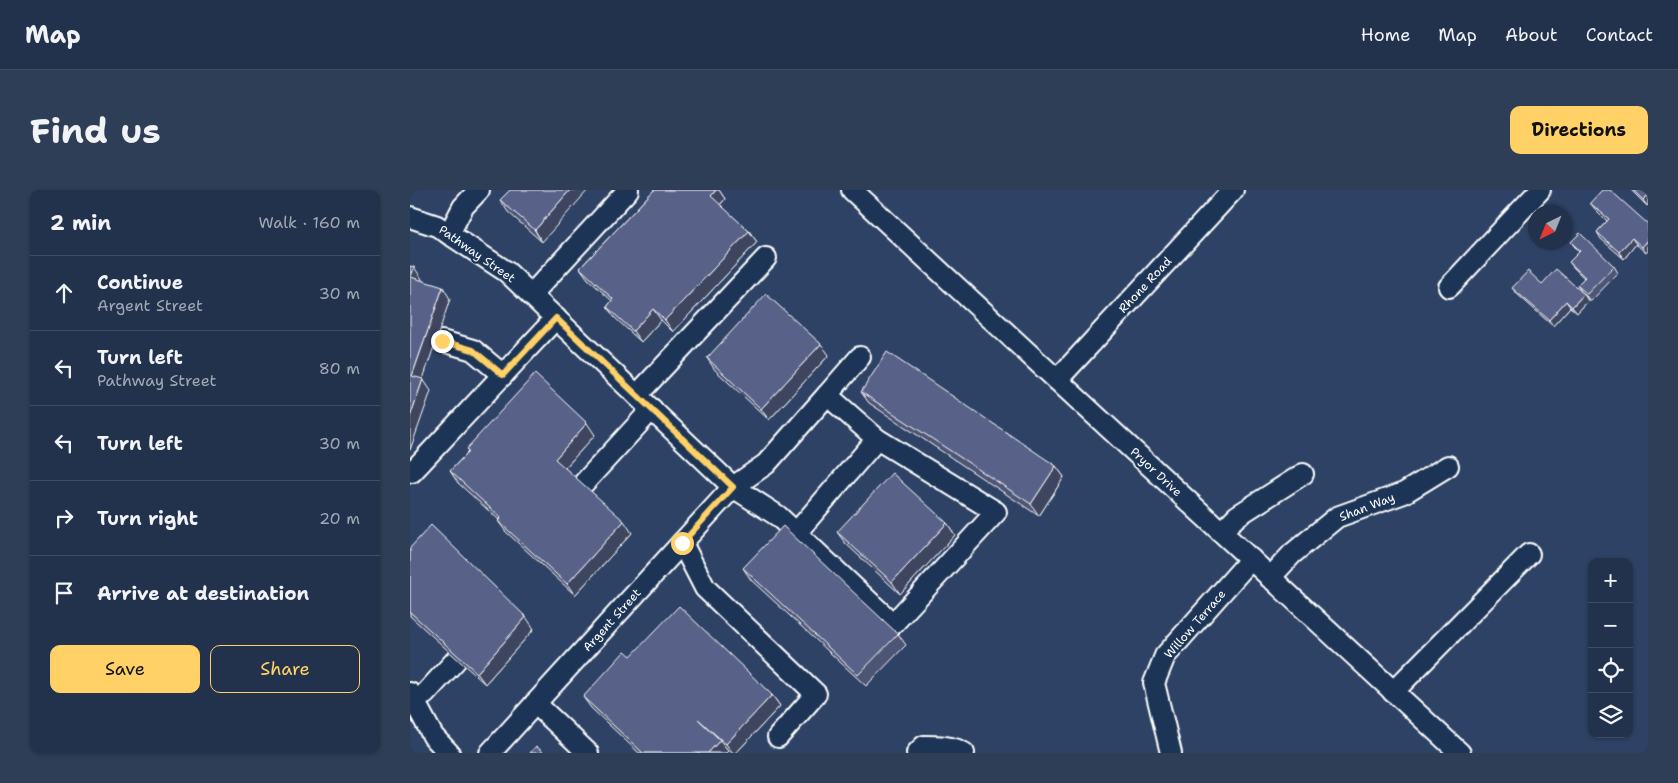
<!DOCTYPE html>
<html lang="en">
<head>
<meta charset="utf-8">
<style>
  body { margin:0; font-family:"Shantell Sans",sans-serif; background:#2e3e56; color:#f1f3f6 }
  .controls { position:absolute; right:15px; bottom:15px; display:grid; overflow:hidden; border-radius:10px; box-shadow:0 1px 4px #0004 }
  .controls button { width:45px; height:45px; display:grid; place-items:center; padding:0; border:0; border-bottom:1px solid #3f4d64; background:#22324c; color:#f1f3f6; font:25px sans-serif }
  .compass { position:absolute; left:1118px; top:15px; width:45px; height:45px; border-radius:50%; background:#22324c; box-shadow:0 1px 4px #0004; rotate:223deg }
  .stop { position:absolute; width:15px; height:15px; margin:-11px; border:4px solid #ffd166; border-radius:50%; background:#fff }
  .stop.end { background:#ffd166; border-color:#fff; box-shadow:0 1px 5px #0008 }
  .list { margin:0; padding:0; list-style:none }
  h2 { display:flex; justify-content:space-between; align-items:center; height:65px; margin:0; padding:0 20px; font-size:21px }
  h2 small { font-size:16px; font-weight:400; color:#a2aab5 }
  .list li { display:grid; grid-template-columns:32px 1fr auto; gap:15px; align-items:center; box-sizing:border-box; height:75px; padding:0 20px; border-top:1px solid #3f4d64 }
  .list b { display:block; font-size:19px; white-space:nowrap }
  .list p { margin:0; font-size:16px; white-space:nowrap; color:#a2aab5 }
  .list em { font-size:16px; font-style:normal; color:#a2aab5 }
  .actions { display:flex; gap:10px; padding:15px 20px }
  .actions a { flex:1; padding:11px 0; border:1px solid #ffd166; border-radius:10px; text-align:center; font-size:18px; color:#ffd166 }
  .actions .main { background:#ffd166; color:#111 }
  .icon { flex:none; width:28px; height:28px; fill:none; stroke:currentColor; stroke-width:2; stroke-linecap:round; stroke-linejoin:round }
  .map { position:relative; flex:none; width:1238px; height:563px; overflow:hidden; border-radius:10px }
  header { display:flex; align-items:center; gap:30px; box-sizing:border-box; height:70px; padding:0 25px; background:#22324c; border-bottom:1px solid #3f4d64 }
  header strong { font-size:24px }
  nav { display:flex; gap:28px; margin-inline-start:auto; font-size:18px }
  .intro { display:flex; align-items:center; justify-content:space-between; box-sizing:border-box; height:120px; padding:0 30px }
  h1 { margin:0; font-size:35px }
  .button { padding:12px 22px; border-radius:10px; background:#ffd166; color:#111; font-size:18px; font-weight:700 }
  main { display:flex; gap:30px; padding:0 30px }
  aside { flex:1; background:#22324c; border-radius:10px; box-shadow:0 1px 4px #0004 }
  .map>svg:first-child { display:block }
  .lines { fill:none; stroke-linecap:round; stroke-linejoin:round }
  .minor-casing { stroke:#fff; stroke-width:24 }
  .minor { stroke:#1d3557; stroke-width:20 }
  .wall { fill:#4d5475; stroke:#fff }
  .shaded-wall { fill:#3e455f; stroke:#fff }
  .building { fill:#596288; stroke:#fff }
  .route { stroke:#ffd166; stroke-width:6 }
  .labels { text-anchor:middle; stroke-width:4.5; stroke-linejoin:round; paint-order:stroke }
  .street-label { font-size:12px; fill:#fff; stroke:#1d3557 }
</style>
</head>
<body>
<header>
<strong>Map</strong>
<nav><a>Home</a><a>Map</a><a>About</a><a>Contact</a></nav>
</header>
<div class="intro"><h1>Find us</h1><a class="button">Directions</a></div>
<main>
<aside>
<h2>2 min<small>Walk · 160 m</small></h2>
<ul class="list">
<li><svg class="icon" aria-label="ahead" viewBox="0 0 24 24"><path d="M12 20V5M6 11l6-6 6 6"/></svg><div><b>Continue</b><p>Argent Street</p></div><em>30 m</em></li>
<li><svg class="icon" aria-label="left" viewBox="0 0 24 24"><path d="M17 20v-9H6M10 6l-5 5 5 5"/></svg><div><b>Turn left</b><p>Pathway Street</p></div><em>80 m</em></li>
<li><svg class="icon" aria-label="left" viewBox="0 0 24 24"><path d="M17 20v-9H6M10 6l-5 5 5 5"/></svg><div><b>Turn left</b></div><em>30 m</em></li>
<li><svg class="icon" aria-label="right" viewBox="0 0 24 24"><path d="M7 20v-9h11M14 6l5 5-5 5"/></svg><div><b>Turn right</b></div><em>20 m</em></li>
<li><svg class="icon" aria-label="arrive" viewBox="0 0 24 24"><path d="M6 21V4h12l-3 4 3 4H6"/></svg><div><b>Arrive at destination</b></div></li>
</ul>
<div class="actions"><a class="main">Save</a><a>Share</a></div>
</aside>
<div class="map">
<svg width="1238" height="563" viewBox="0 0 1238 563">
  <rect width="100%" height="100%" fill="#2e4265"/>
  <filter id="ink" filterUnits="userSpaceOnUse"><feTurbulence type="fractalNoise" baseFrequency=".02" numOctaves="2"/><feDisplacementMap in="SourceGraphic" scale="10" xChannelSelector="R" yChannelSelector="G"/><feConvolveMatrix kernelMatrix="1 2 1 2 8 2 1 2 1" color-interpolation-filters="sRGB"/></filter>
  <g filter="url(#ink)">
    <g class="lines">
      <defs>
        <g id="minor">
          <polyline points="442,0 1050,563"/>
          <polyline points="0,27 27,36 97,82 323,297 368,326 483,434 586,322 467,249 417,205 356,274 323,297 80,563"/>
          <polyline points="39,44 53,17 69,0"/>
          <polyline points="1039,97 1130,0"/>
          <polyline points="121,105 218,0"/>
          <polyline points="32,151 63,160 93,185"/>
          <polyline points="647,190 823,0"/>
          <polyline points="227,205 356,68"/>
          <polyline points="417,205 450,167"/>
          <polyline points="2,282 146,128"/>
          <polyline points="173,294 242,219"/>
          <polyline points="811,342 827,326 893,284"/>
          <polyline points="386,343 467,249"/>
          <polyline points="272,353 295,398 406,504 368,547"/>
          <polyline points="860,388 882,364 927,327 994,303 1038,276"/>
          <polyline points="983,502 1119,364"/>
          <polyline points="0,503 23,546 39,563"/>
          <polyline points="4,510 15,504 46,470"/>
          <polyline points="125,513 178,563"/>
          <path d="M 507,563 L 514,556 C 527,556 543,556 554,563"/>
          <polyline points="761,563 744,493 755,466 841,369"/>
        </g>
      </defs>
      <use href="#minor" class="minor-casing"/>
      <use href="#minor" class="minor"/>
    </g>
    <g class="wall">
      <polygon points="100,0 132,52 98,22 90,10"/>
      <polygon points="244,0 309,0 315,9 310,15 339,41 347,52 263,142 251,130 231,152 205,128 197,117 202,111 178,89 170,78"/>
      <polygon points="1221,0 1238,0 1237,16"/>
      <polygon points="1180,13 1238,34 1238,61 1236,63 1226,54 1214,69 1191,49 1187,42 1197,31 1185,19"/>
      <polygon points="1161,52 1204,76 1208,83 1181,111 1171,101 1167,95 1174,88 1164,78 1159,72 1169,62"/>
      <polygon points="1132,94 1174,104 1178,111 1167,123 1160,117 1143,136 1107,104 1102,98"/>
      <polygon points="419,165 359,230 305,180 297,168"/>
      <polygon points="451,202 646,276 654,287 629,326 459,213"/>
      <polygon points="185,245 155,278 222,343 165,405 96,342 88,331 89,330 48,293 40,281 58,262"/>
      <polygon points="537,333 545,345 490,404 435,353 427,342"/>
      <polygon points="0,358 124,439 75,494 0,426"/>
      <polygon points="333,378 488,444 496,455 456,496 341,390"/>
      <polygon points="221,466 362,505 370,516 326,563 322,563 315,557 318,561 316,563 229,563 181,518 173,507"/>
    </g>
    <g class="shaded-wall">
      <polygon points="160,0 178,0 132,52 125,40"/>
      <polygon points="306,0 309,0 315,9 308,17 301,6"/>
      <polygon points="1238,5 1238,15 1237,16 1233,10"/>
      <polygon points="339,41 347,52 263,142 255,130"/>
      <polygon points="1222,48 1226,54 1214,69 1209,62"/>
      <polygon points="1238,50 1238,61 1236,63 1232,57"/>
      <polygon points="4,77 12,89 9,98 1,87"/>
      <polygon points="33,97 40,109 10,198 2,186"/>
      <polygon points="1174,104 1178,111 1167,123 1162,117"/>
      <polygon points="1156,111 1160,117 1143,136 1139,130"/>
      <polygon points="243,119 251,130 231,152 223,141"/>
      <polygon points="411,154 419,165 359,230 351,219"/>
      <polygon points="13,189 21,201 0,260 0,227"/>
      <polygon points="177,233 185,245 153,280 145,269"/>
      <polygon points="646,276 654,287 629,326 621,314"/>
      <polygon points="214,331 222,343 165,405 157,394"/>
      <polygon points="537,333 545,345 490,404 482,392"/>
      <polygon points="116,427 124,439 75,494 67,483"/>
      <polygon points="362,505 370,516 326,563 323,563 316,554"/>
      <polygon points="310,550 318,561 316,563 298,563"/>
    </g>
    <g class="building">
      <polygon points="100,0 160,0 125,40 90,10"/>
      <polygon points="244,0 306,0 301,6 339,41 255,130 243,119 223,141 197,117 203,109 170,78"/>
      <polygon points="1192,0 1200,0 1238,34 1238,50 1232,57 1222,48 1209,62 1187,42 1199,29 1180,13"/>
      <polygon points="1223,0 1238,0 1238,5 1233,10"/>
      <polygon points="1170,43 1204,76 1177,104 1167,95 1175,87 1159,72 1170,61 1161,52"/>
      <polygon points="0,76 4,77 1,87 33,97 2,186 13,189 0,227"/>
      <polygon points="1146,79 1174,104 1162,117 1156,111 1139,130 1102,98 1118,81 1132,94"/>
      <polygon points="356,104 411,154 351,219 297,168"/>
      <polygon points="477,162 646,276 621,314 451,202"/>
      <polygon points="125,184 177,233 145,269 214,331 157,394 88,331 91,328 40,281 58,262 56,259"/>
      <polygon points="482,283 537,333 482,392 427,342"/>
      <polygon points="21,335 116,427 67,483 0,422 0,358"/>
      <polygon points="373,336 488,444 448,485 333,378"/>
      <polygon points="269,416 362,505 316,554 288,529 310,550 298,563 233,563 173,507 215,461 221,466"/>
      <polygon points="126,556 134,563 120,563"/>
    </g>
  </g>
  <g class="lines" filter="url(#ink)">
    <polyline class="route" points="32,151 63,160 93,185 146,128 323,297 272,353"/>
  </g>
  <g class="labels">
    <g class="street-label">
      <text transform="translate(67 64) rotate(35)" y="4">Pathway Street</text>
      <text transform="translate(735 95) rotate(-47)" y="4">Rhone Road</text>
      <text transform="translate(746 282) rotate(43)" y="4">Pryor Drive</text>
      <text transform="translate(957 317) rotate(-21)" y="4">Shan Way</text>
      <text transform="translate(202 430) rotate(-48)" y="4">Argent Street</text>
      <text transform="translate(785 434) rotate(-49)" y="4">Willow Terrace</text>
    </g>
  </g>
</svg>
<div class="controls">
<button>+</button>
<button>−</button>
<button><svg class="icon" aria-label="locate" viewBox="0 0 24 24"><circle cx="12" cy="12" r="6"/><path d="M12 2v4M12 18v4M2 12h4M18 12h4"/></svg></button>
<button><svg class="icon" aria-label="layers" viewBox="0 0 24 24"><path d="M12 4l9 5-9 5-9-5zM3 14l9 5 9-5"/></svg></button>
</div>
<svg class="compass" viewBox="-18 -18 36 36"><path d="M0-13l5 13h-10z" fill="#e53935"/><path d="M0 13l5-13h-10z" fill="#a2aab5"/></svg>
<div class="stop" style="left:272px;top:353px"></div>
<div class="stop end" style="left:32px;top:151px"></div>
</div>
</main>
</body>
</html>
